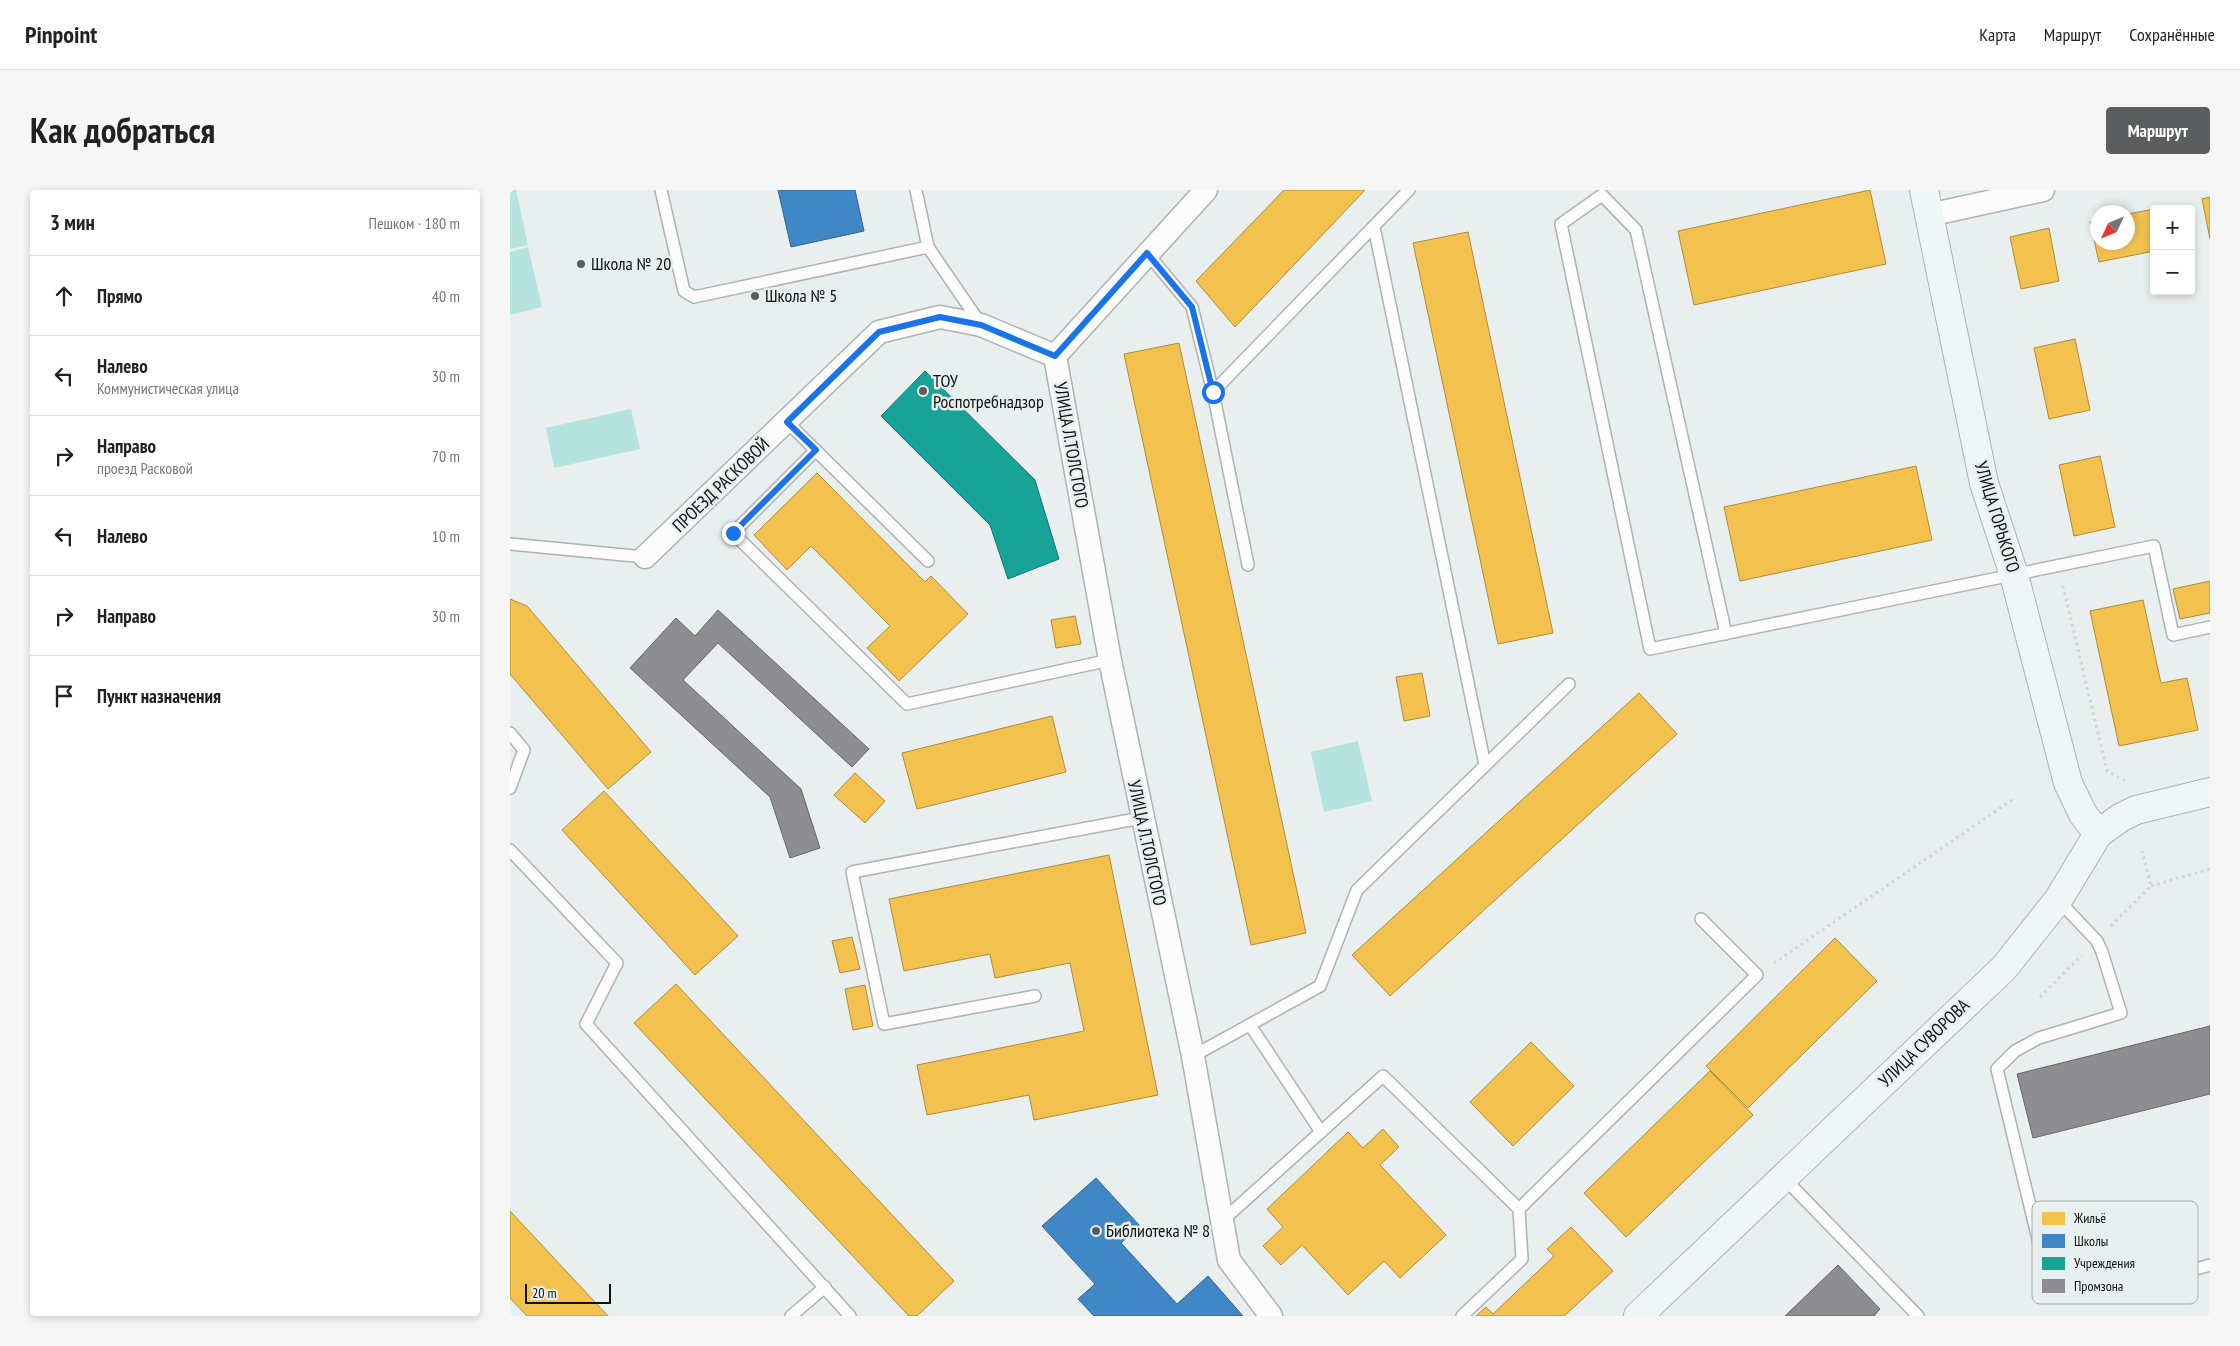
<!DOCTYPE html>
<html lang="ru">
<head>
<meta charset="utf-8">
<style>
  body { margin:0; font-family:"PT Sans Narrow",sans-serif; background:#f6f6f6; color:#222 }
  .controls { position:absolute; right:15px; top:15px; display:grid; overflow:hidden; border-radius:5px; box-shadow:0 2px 8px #0003 }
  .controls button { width:45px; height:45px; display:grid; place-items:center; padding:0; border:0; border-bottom:1px solid #e0e0e0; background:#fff; color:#222; font:25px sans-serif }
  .compass { position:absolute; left:1580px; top:15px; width:45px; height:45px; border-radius:50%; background:#fff; box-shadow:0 2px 8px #0003; rotate:226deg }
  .scale { position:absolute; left:15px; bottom:12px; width:86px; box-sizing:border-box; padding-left:5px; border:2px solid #0e1111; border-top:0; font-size:14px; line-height:18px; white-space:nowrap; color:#0e1111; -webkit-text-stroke:4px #e7f0ef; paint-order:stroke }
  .stop { position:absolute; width:15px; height:15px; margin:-11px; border:4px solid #1a73e8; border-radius:50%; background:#fff }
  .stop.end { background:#1a73e8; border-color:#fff; box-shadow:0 1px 5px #0008 }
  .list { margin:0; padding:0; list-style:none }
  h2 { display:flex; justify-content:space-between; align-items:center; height:65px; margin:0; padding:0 20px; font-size:21px }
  h2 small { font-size:16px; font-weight:400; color:#767676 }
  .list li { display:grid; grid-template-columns:32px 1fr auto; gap:15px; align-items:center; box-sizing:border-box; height:80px; padding:0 20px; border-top:1px solid #e0e0e0 }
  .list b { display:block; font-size:19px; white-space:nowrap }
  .list p { margin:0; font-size:16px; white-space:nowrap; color:#767676 }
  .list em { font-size:16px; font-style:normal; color:#767676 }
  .icon { flex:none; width:28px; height:28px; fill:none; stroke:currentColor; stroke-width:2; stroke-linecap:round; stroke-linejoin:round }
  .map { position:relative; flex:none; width:1700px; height:1126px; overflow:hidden; border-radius:5px }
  header { display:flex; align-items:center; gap:30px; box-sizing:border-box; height:70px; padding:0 25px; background:#fff; border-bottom:1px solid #e0e0e0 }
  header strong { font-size:24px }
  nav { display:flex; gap:28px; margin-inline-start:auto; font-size:18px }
  .intro { display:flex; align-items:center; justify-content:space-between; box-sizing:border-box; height:120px; padding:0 30px }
  h1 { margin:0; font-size:35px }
  .button { padding:12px 22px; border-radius:5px; background:#5b5e5e; color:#fff; font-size:18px; font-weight:700 }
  main { display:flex; gap:30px; padding:0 30px }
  aside { flex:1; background:#fff; border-radius:5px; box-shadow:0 2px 8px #0003 }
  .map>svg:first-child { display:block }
  .green { fill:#b5e3de }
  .homes { fill:#f2c14e; stroke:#ae8c3c }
  .schools { fill:#3f88c5; stroke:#30648f }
  .public { fill:#17a398; stroke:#147770 }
  .industry { fill:#8d8d92; stroke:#67686b }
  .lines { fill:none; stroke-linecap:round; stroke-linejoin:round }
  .lane-casing { stroke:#aeb2b1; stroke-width:14 }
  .street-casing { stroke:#aeb2b1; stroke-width:25 }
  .secondary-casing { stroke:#aeb2b1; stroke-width:30 }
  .path { stroke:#d3d4d4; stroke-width:3; stroke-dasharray:2.5 4; stroke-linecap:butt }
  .lane { stroke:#fcfcfc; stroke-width:11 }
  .street { stroke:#fcfcfc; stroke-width:22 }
  .secondary { stroke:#f0f6f5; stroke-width:28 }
  .route { stroke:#1a73e8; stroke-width:6 }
  .poi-dot { fill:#5b5e5e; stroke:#e7f0ef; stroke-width:2 }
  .labels { text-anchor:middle; stroke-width:5; stroke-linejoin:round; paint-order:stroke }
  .poi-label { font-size:18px; fill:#0e1111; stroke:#e7f0ef; text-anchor:start }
  .street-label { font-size:18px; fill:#0e1111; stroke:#e7f0ef }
  .key { fill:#e7f0ef; stroke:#a6adac; stroke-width:1 }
  .key-label { font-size:14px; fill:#0e1111 }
</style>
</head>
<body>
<header>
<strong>Pinpoint</strong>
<nav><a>Карта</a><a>Маршрут</a><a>Сохранённые</a></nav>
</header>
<div class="intro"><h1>Как добраться</h1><a class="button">Маршрут</a></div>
<main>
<aside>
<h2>3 мин<small>Пешком · 180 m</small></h2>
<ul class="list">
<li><svg class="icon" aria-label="ahead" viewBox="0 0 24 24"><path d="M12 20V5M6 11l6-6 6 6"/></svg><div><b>Прямо</b></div><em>40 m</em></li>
<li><svg class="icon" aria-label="left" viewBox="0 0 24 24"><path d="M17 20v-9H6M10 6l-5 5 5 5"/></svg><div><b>Налево</b><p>Коммунистическая улица</p></div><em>30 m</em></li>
<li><svg class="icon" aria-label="right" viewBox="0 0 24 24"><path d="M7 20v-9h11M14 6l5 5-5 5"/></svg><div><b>Направо</b><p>проезд Расковой</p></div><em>70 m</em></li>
<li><svg class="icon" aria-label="left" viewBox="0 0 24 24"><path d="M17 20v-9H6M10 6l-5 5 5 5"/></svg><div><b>Налево</b></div><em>10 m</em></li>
<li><svg class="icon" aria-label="right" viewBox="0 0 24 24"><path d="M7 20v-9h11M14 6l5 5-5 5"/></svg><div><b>Направо</b></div><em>30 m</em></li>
<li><svg class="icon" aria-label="arrive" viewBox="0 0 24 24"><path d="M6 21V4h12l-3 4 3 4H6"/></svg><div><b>Пункт назначения</b></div></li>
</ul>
</aside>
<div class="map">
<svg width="1700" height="1126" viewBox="0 0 1700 1126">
  <rect width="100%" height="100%" fill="#e9eeee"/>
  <g class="green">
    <polygon points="0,0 6,0 18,55 0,59"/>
    <polygon points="18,57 32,117 0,125 0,62"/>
    <polygon points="121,219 130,259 44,278 36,238"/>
    <polygon points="848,551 862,611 814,622 801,562"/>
  </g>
  <g class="homes">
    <polygon points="774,0 855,0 725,137 686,91"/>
    <polygon points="1360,0 1376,74 1184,115 1168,41"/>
    <polygon points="1700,7 1700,49 1692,9"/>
    <polygon points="1644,19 1644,61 1589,72 1580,32 1588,30 1588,52 1618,52 1618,24"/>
    <polygon points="1539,38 1549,91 1511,99 1500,47"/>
    <polygon points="958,42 1043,443 988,454 903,53"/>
    <polygon points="1565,149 1580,220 1539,229 1524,158"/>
    <polygon points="669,153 796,743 741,755 614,164"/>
    <polygon points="1590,266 1605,337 1564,346 1549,275"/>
    <polygon points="1406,276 1422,350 1230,391 1214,317"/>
    <polygon points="307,283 415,392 421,386 458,424 389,491 357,458 380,436 301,356 277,380 244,345"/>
    <polygon points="1700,391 1700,423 1670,429 1663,399"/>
    <polygon points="0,409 17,416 141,562 98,599 0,484"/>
    <polygon points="1633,410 1651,493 1677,488 1688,540 1609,556 1580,421"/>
    <polygon points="565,426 571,454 546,458 541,430"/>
    <polygon points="912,483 920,526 894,531 886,487"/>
    <polygon points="1129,503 1167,544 880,806 842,765"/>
    <polygon points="542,526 556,582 407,619 392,563"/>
    <polygon points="345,583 375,611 355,633 324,605"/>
    <polygon points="94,601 228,746 185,785 52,640"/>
    <polygon points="599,665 648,905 524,930 519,905 417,925 407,875 574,841 560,773 485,788 480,764 394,781 379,709"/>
    <polygon points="342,747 350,779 330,783 322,751"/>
    <polygon points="1325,748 1367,791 1238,918 1196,876"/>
    <polygon points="166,794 444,1091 407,1126 399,1126 124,833"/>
    <polygon points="355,795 363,836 343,840 335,799"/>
    <polygon points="1021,852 1064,896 1003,956 960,912"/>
    <polygon points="1200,881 1243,925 1116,1047 1074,1003"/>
    <polygon points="873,939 889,957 870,975 936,1045 890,1088 874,1071 838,1105 792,1055 771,1075 753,1056 773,1037 757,1019 838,942 853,958"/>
    <polygon points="0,1021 98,1126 17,1126 0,1108"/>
    <polygon points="1061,1037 1103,1081 1054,1126 966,1126 976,1117 983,1124 1044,1066 1037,1059"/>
  </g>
  <g class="schools">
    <polygon points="268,0 345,0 354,41 281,57"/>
    <polygon points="586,988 630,1036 611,1053 667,1114 698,1086 733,1126 584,1126 568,1109 585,1094 532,1036"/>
  </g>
  <polygon class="public" points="415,181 525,290 549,369 498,389 480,335 371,226"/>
  <g class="industry">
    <polygon points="208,420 359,559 342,577 208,453 173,490 291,599 310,658 280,668 260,607 120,478 166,428 185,446"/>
    <polygon points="1700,836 1700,904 1523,948 1507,884"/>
    <polygon points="1328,1075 1370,1119 1364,1126 1275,1126"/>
  </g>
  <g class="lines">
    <defs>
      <g id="lane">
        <polyline points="151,0 174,101 184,107 418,57"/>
        <polyline points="406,0 418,57 470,133"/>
        <polyline points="864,37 975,575"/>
        <polyline points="637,63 682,117 703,202 899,0"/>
        <polyline points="703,202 738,375"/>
        <polyline points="277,232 418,371"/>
        <polyline points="306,260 223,343 397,514 600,470"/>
        <polyline points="0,354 135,367"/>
        <path d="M 1216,444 L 1126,40 L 1092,5 L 1051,34 L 1140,459 C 1308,425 1476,390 1644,356 L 1663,445 L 1700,437"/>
        <polyline points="0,543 14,560 0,598"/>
        <polyline points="0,660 107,773 76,834 340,1126"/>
        <polyline points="1548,710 1587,751 1592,762 1611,823 1529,848 1505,861 1487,879 1534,1074 1608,1101 1700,1075"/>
        <polyline points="525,806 374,834 342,682 631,628"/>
        <polyline points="740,835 811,942"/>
        <polyline points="683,866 810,796 847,700 1059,494"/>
        <polyline points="1273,987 1408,1126"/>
        <polyline points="712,1031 873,886 1009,1019 1247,785 1191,729"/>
        <polyline points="281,1126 315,1097"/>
        <polyline points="952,1126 1012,1069 1009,1019"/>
      </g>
      <g id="street">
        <polyline points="1419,25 1533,0"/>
        <polyline points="545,166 600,470 683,866 719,1070 761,1126"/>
        <polyline points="545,166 696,0"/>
        <polyline points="135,367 369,142 430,127 471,135 545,166"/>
      </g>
      <g id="secondary">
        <polyline points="1414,0 1474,293 1504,385 1558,593 1573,624 1588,644"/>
        <polyline points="1128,1126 1494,778 1548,710 1588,644 1610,628 1626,620 1700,602"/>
      </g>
    </defs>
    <use href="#lane" class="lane-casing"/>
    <use href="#street" class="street-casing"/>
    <use href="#secondary" class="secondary-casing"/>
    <g class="path">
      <polyline points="1553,396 1597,581 1617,592"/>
      <polyline points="1641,696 1700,679"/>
      <polyline points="1601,736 1641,696 1632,661"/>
      <polyline points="1264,773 1505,608"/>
      <polyline points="1530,807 1572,765"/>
    </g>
    <use href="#lane" class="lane"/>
    <use href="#street" class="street"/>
    <use href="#secondary" class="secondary"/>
  </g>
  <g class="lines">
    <polyline class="route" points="223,343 306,260 277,232 369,142 430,127 471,135 545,166 637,63 682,117 703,202"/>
  </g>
  <g class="poi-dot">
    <circle cx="71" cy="74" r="5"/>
    <circle cx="245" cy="106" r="5"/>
    <circle cx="413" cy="201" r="5"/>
    <circle cx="586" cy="1041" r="5"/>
  </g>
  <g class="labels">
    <g class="poi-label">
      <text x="81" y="80">Школа № 20</text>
      <text x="255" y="112">Школа № 5</text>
      <text x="423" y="197">ТОУ<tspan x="423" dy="21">Роспотребнадзор</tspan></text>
      <text x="596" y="1047">Библиотека № 8</text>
    </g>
    <g class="street-label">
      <text transform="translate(561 255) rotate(80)" y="6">УЛИЦА Л.ТОЛСТОГО</text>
      <text transform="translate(211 295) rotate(-44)" y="6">ПРОЕЗД РАСКОВОЙ</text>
      <text transform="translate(1487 327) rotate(73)" y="6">УЛИЦА ГОРЬКОГО</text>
      <text transform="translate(637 653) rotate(78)" y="6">УЛИЦА Л.ТОЛСТОГО</text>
      <text transform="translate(1414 853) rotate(-44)" y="6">УЛИЦА СУВОРОВА</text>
    </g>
  </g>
  <rect x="1522" y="1011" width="166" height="103" rx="8" class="key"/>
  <rect x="1532" y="1022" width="23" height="13" fill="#f2c14e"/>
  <rect x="1532" y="1044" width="23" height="14" fill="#3f88c5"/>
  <rect x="1532" y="1067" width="23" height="13" fill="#17a398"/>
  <rect x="1532" y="1089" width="23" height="14" fill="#8d8d92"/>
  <g class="key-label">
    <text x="1564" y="1033">Жильё</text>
    <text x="1564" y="1056">Школы</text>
    <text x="1564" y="1078">Учреждения</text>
    <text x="1564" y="1101">Промзона</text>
  </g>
</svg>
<div class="controls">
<button>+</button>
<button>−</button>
</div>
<svg class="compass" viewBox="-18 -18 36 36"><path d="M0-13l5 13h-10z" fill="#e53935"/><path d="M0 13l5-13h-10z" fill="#767676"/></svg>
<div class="scale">20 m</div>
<div class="stop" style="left:703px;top:202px"></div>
<div class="stop end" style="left:223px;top:343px"></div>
</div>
</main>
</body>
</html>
